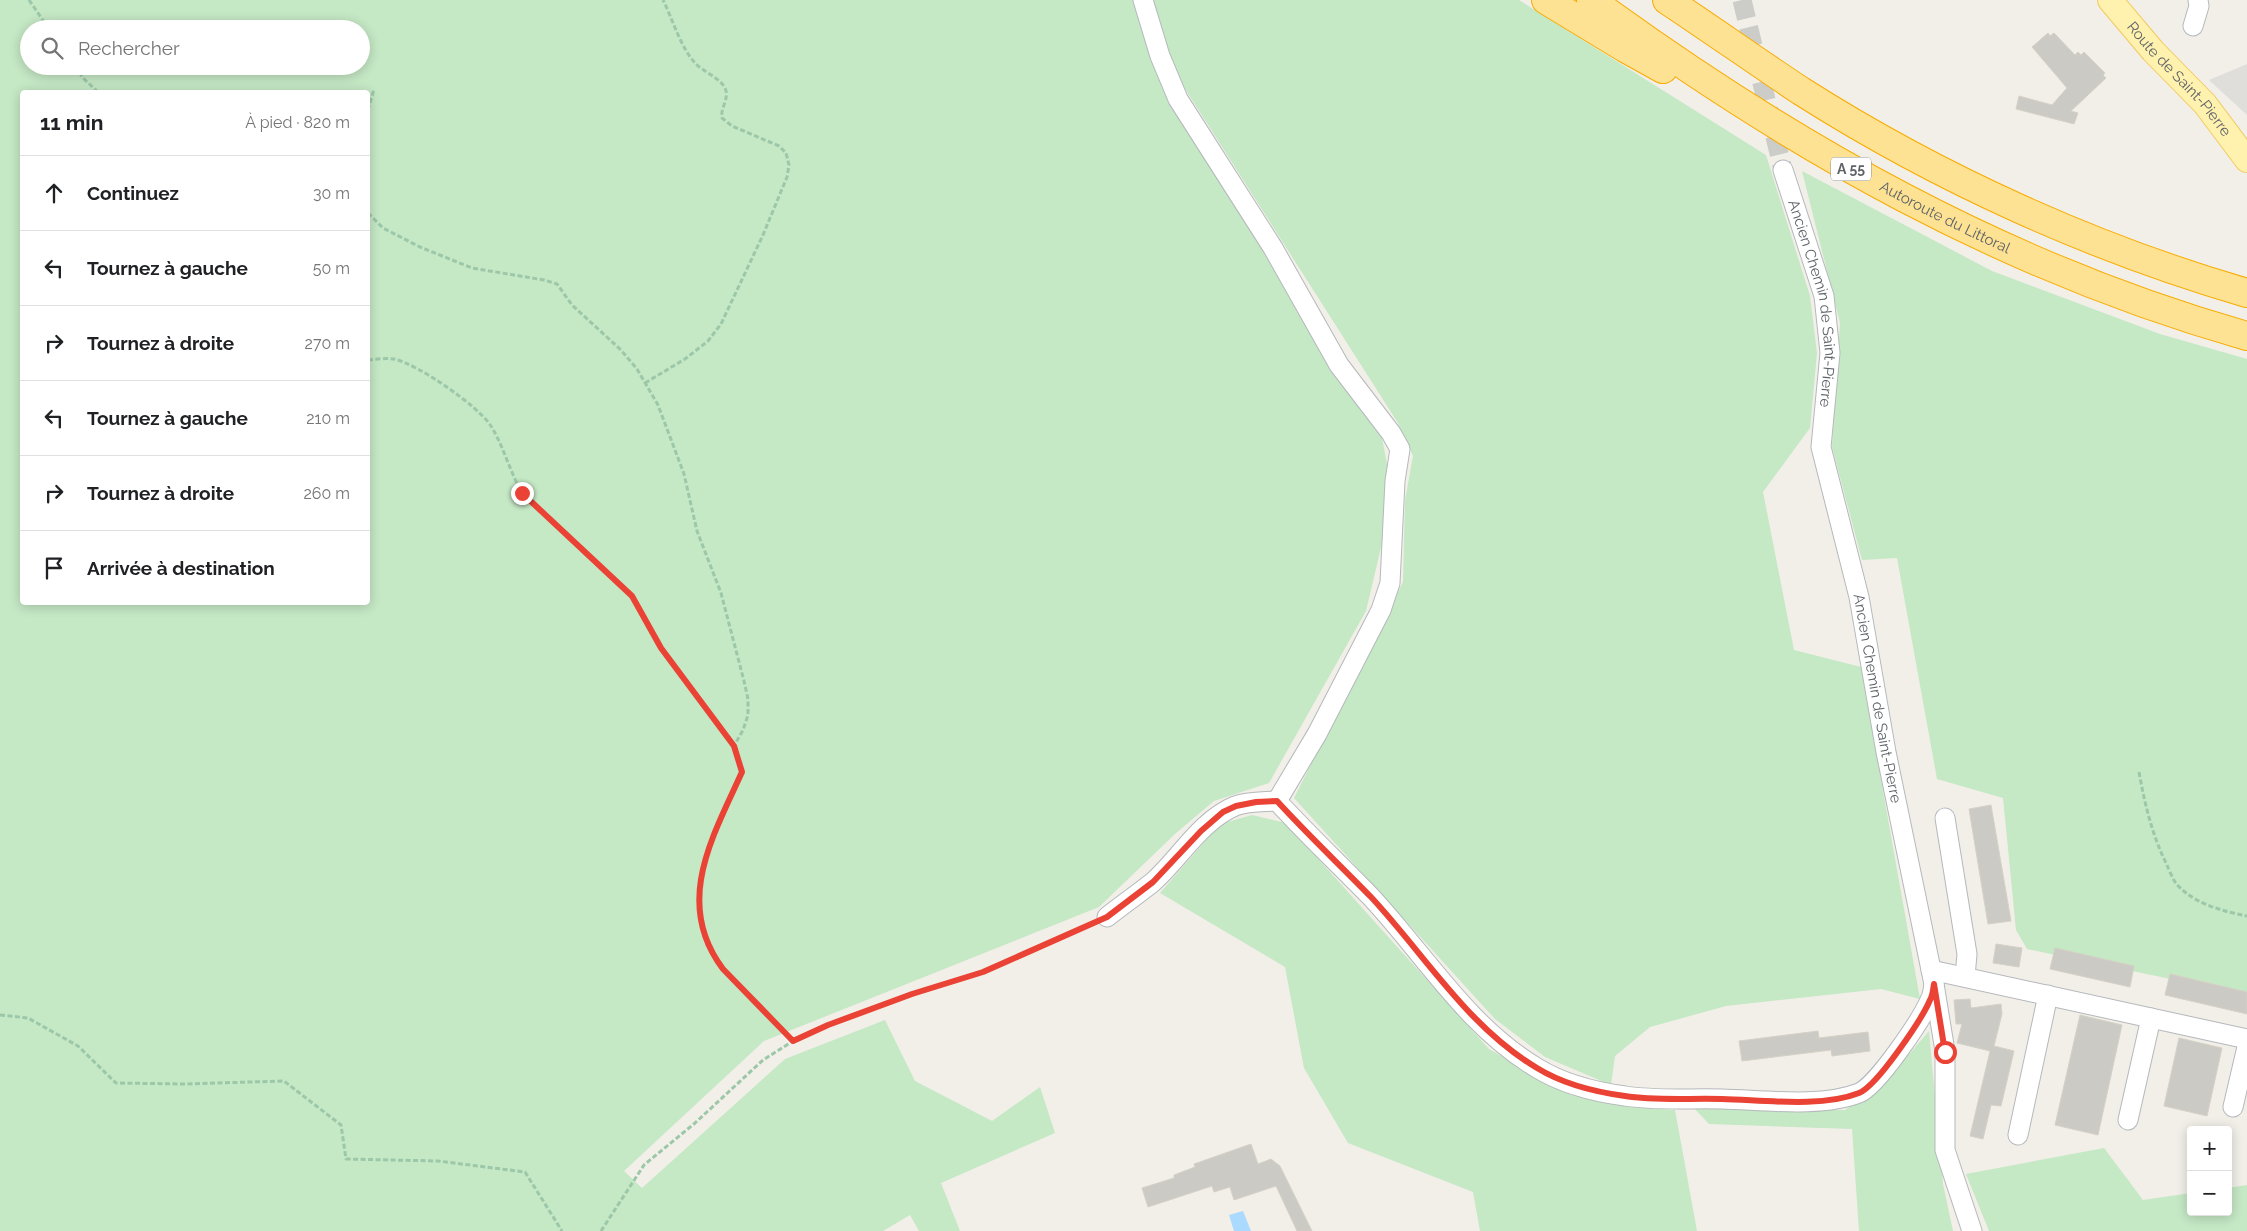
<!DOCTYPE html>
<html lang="fr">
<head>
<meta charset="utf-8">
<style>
  body { margin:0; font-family:Raleway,sans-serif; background:#f6f6f6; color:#202124 }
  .controls { position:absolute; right:15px; bottom:15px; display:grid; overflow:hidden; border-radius:5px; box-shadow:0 2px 12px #0003 }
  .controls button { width:45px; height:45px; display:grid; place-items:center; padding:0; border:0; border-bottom:1px solid #e0e0e0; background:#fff; color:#202124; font:25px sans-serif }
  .stop { position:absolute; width:15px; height:15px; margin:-11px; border:4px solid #ea4335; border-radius:50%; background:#fff }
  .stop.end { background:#ea4335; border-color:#fff; box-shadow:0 1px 5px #0008 }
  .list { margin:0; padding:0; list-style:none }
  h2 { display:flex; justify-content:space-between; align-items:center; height:65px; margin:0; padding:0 20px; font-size:21px }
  h2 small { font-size:16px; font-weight:400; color:#757577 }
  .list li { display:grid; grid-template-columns:32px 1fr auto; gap:15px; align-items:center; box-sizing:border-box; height:75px; padding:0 20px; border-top:1px solid #e0e0e0 }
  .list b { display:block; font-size:19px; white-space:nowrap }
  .list em { font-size:16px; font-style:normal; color:#757577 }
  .icon { flex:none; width:28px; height:28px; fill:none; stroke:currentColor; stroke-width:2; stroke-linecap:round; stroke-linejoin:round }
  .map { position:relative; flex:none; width:2247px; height:1231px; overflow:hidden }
  .search { position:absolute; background:#fff; box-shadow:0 2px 12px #0003; left:20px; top:20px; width:350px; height:55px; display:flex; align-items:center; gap:12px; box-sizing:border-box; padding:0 18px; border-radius:28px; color:#757577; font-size:19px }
  .panel { position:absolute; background:#fff; box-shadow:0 2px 12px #0003; left:20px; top:90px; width:350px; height:515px; border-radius:5px }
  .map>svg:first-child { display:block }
  .industrial { fill:#e0deda }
  .green { fill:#c5e8c5; fill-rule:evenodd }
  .water { fill:#aadaff }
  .building { fill:#cccac5; stroke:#d6d1c6 }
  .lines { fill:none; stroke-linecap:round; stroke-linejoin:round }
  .minor-tunnel { stroke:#ccccc8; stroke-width:19; stroke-dasharray:19 9; stroke-linecap:butt }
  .minor-casing { stroke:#b5b8bc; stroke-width:21 }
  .major-casing { stroke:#f2c960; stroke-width:26 }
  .highway-casing { stroke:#f9ab00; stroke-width:30 }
  .path { stroke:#9cc7a9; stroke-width:3; stroke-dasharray:5 2.5; stroke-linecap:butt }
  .minor { stroke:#fff; stroke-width:19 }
  .major { stroke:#fff2af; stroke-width:24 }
  .highway { stroke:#fde293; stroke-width:28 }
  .route { stroke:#ea4335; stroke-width:6 }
  .labels { text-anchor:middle; stroke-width:5; stroke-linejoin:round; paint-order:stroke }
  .shield { fill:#fff; stroke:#8f9295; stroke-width:1 }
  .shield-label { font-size:14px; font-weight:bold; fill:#5f6368 }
  .street-label { font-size:15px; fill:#5f6368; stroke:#fff }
</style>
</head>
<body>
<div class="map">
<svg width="2247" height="1231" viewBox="0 0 2247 1231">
  <rect width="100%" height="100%" fill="#f1efe8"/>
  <polygon class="industrial" points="2247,64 2247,115 2209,80"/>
  <g class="green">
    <path d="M 0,0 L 1133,0 L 1168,96 L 1357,405 L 1382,438 L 1388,469 L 1387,522 L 1366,611 L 1269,783 L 1214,801 L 1176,833 L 1099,907 L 764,1041 L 624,1171 L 642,1188 L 785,1059 L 885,1020 L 915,1081 L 992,1121 L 1040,1087 L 1055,1133 L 941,1183 L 960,1231 L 919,1231 L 910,1215 L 883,1231 L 0,1231 ZM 29,29 L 361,29 L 361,66 L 29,66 ZM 22,92 L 368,92 L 368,602 L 22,602 Z"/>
    <polygon points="1150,0 1519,0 1766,155 1810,296 1817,353 1810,428 1763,492 1794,650 1861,667 1920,999 1881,989 1726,1006 1650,1027 1615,1056 1611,1085 1545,1057 1495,1019 1294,798 1403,582 1405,500 1413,456 1398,423 1180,81"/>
    <polygon points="1802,171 1992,271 2160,334 2247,359 2247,995 2027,949 2016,930 2003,798 1937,779 1897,558 1862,560 1832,447 1840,323"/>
    <polygon points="1252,815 1286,823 1489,1049 1571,1095 1645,1108 1675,1110 1697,1231 1480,1231 1473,1192 1348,1143 1304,1068 1285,967 1160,893 1220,824"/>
    <polygon points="1929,1031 1943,1184 1953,1231 1859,1231 1852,1129 1709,1124 1691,1105 1845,1110 1886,1081"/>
    <polygon points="2104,1148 2143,1200 2191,1193 2191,1212 2228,1212 2228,1188 2247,1185 2247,1231 1989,1231 1966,1174"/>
  </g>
  <polygon class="water" points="1243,1211 1251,1231 1234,1231 1229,1215"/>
  <g class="building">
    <polygon points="2048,33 2050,36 2054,33 2075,55 2078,52 2081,55 2084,52 2105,73 2103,75 2106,78 2071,111 2078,113 2074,124 2016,109 2019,96 2052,105 2067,88 2032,47"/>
    <polygon points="1991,805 2011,921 1988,924 1969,809"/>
    <polygon points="1996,944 2022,948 2019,967 1993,963"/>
    <polygon points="2055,948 2134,966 2130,987 2050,969"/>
    <polygon points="2170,974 2247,992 2247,1014 2165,995"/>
    <polygon points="1970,999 1971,1008 2001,1004 2002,1014 1994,1046 2014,1051 2001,1106 1991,1105 1983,1139 1970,1136 1990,1051 1957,1043 1962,1024 1956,1024 1954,1000"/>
    <polygon points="2080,1015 2122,1025 2098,1135 2055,1125"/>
    <polygon points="1818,1031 1819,1038 1868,1032 1870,1051 1832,1056 1831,1050 1742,1061 1739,1041"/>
    <polygon points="2179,1038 2222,1048 2207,1116 2164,1106"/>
    <polygon points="1251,1144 1258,1164 1271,1159 1280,1166 1312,1231 1297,1231 1276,1186 1234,1200 1230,1187 1214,1192 1212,1186 1148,1207 1142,1188 1174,1178 1174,1175 1195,1167 1194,1164"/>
  </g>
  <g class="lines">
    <polyline class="minor-tunnel" points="1742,0 1783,170"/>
    <defs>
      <g id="minor">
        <path d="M 1143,0 L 1160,56 L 1178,99 L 1273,248 L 1339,365 L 1391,433 L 1400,449 L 1395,481 L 1390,583 L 1381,610 L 1317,734 L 1277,801 C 1307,834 1340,865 1371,897 C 1425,955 1468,1027 1537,1068 C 1563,1084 1595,1092 1625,1096 C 1657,1101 1690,1098 1722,1099 C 1763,1100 1821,1108 1859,1093 C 1877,1086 1922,1019 1930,1000 C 1933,995 1933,989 1934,984"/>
        <polyline points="2193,26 2199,6 2198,0"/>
        <path id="s1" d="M 1783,170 L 1824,296 L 1830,353 L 1821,447 L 1859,597 L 1886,752 L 1934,984 L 1945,1051 L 1945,1150 L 1972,1231"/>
        <polyline points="1945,818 1967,954 1965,977"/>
        <path d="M 1107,917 C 1122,905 1138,894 1153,882 C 1180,858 1200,821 1235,806 C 1248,801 1263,802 1277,801"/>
        <polyline points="1931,970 2247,1039"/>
        <polyline points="2233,1107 2247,1047"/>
        <polyline points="2128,1120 2151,1018"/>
        <polyline points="2018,1135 2048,995"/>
      </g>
      <g id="major">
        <path id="s2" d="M 2110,0 L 2153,51 L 2205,104 L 2247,160"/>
      </g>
      <g id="highway">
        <polyline points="1546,0 1625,48 1663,69"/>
        <path id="s3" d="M 1591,0 C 1792,147 2006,268 2247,336"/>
        <path d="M 1667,0 C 1712,30 1756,61 1801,91 C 1938,178 2092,248 2247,293"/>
      </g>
    </defs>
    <use href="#minor" class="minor-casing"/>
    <use href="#major" class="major-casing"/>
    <use href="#highway" class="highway-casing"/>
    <g class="path">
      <polyline points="29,0 49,29"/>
      <polyline points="75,66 83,78 98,92"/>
      <polyline points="368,110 374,89"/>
      <polyline points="368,213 383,228 420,247 472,268 544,280 557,284 572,305 621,350 637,369 658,405 684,474 697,531 721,593 744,681 748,699 748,715 743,730 734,746"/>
      <path d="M 368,360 C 376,359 386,358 394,359 C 418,364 478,406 491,426 C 503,445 510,472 522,493 L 632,596 L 661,648 L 734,746 L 742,772 C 715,831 672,906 721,967 C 743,994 772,1014 793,1041"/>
      <path d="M 645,383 L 685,359 L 708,341 L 721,324 L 763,235 L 787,177 L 789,165 L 786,153 L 779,146 L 732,126 L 722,118 C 720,108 730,98 725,88 C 719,77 703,72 695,63 C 680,46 673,20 663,0"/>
      <path d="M 2139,772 C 2145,805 2152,835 2167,865 C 2169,870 2172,877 2175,882 C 2191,903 2222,911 2247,916"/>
      <polyline points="0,1015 28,1018 78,1046 116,1083 184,1084 284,1081 341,1125 346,1159 438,1161 525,1172 562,1231"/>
      <polyline points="601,1231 644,1165 695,1123 763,1060 793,1041 828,1025 912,994 983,972 1093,924"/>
    </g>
    <use href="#minor" class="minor"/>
    <use href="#major" class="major"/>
    <use href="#highway" class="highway"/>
  </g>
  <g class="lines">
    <path class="route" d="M 522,493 L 632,596 L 661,648 L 734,746 L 742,772 C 713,836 673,903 723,969 L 793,1041 L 828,1025 L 912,994 L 983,972 L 1107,917 L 1153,882 L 1201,831 L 1223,812 L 1236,806 L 1256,802 L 1277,801 C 1307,834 1340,865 1371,897 C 1425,955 1468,1027 1537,1068 C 1563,1084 1595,1092 1625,1096 C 1656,1101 1690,1098 1722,1099 C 1763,1100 1821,1108 1859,1093 C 1877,1086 1922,1019 1930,1000 C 1933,995 1933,989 1934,984 L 1945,1052"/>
  </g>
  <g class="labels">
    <rect class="shield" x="1831" y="157.5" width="40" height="23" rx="4"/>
    <g class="shield-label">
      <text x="1851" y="174">A 55</text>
    </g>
    <g class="street-label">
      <text dy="5" stroke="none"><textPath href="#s2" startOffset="105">Route de Saint-Pierre</textPath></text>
      <text dy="5" stroke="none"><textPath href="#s3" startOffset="416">Autoroute du Littoral</textPath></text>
      <text dy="5" stroke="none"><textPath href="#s1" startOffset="138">Ancien Chemin de Saint-Pierre</textPath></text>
      <text dy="5" stroke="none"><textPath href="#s1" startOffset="542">Ancien Chemin de Saint-Pierre</textPath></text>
    </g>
  </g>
</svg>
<div class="controls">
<button>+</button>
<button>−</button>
</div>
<div class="stop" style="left:1945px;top:1052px"></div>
<div class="stop end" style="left:522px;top:493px"></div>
<div class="search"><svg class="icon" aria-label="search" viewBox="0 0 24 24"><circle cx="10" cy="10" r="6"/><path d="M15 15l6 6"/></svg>Rechercher</div>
<section class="panel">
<h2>11 min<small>À pied · 820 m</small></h2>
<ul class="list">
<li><svg class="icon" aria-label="ahead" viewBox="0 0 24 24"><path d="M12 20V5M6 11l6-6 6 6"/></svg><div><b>Continuez</b></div><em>30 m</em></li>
<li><svg class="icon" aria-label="left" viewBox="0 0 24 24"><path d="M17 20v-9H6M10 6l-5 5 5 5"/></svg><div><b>Tournez à gauche</b></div><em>50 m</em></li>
<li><svg class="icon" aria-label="right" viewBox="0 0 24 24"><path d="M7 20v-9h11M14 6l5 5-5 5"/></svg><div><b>Tournez à droite</b></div><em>270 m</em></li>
<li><svg class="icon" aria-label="left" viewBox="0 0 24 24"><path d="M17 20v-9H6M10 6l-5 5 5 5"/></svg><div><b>Tournez à gauche</b></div><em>210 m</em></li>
<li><svg class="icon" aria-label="right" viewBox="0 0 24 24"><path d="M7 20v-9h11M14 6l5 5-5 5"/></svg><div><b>Tournez à droite</b></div><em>260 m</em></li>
<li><svg class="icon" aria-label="arrive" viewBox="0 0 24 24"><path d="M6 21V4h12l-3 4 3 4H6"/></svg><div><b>Arrivée à destination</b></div></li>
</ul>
</section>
</div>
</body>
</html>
